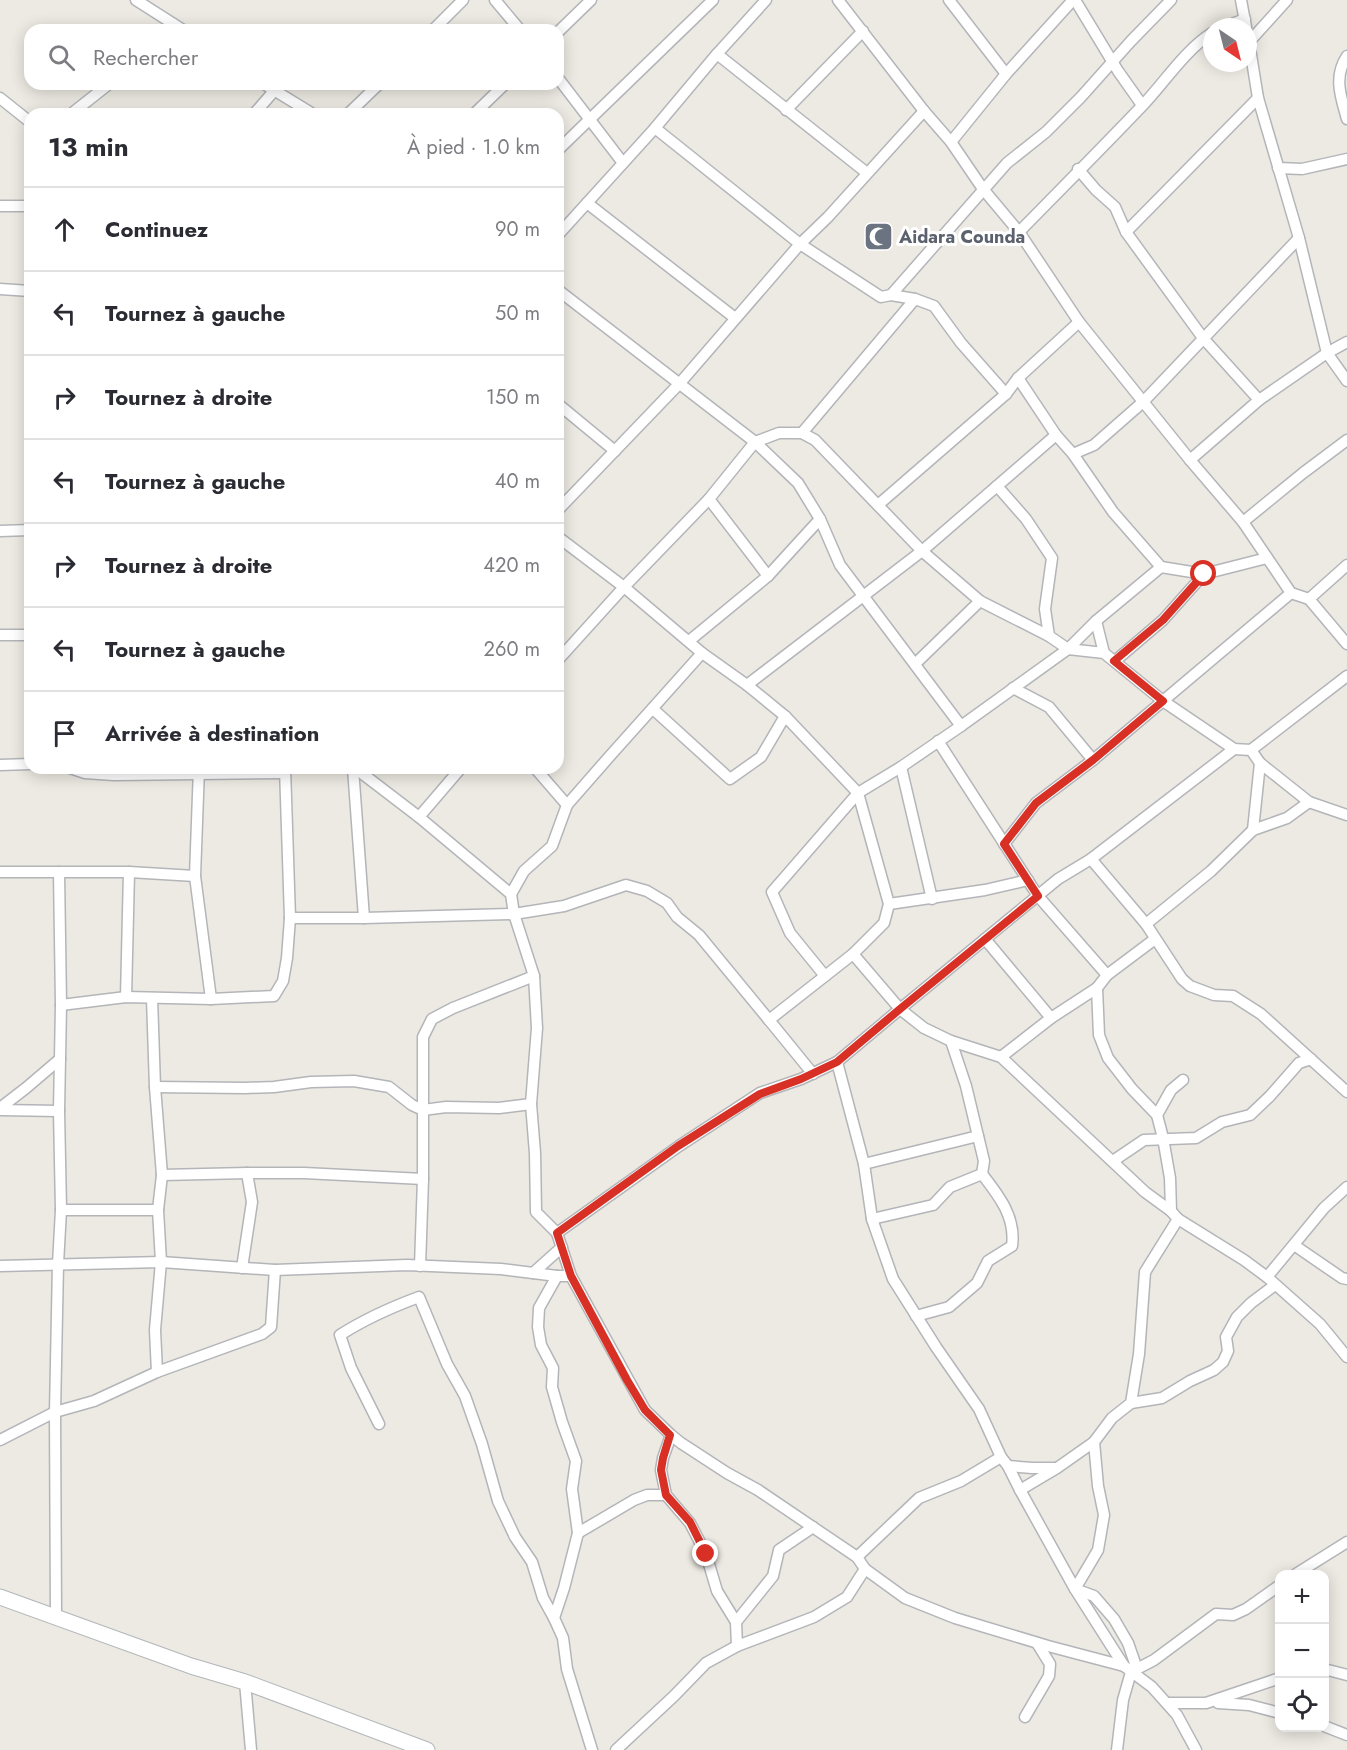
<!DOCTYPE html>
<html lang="fr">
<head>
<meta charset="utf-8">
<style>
  body { margin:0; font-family:Jost,sans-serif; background:#f7f7f7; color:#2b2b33 }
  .controls { position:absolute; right:18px; bottom:18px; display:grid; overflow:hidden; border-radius:12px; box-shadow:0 3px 15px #0003 }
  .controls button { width:54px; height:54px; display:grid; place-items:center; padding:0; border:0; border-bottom:2px solid #e1e1e2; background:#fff; color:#2b2b33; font:30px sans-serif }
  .compass { position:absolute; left:1203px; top:18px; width:54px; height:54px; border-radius:50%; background:#fff; box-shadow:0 3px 15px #0003; rotate:145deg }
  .stop { position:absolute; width:18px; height:18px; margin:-14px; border:4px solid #d93025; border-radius:50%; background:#fff }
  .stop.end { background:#d93025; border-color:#fff; box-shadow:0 2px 6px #0008 }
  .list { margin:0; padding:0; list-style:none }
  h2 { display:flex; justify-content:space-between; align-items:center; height:78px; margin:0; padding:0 24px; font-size:26px }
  h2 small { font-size:20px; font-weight:400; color:#7c7c81 }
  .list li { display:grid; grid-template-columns:39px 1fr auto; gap:18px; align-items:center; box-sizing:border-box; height:84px; padding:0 24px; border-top:2px solid #e1e1e2 }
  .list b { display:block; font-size:22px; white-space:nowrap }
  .list em { font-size:20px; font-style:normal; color:#7c7c81 }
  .icon { flex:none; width:33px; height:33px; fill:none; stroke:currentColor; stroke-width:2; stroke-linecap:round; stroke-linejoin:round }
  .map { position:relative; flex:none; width:1347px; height:1750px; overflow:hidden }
  .search { position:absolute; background:#fff; box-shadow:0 3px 15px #0003; left:24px; top:24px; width:540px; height:66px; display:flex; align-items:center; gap:15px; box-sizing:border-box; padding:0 21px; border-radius:18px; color:#7c7c81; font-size:22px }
  .panel { position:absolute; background:#fff; box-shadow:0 3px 15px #0003; left:24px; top:108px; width:540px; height:666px; border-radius:18px }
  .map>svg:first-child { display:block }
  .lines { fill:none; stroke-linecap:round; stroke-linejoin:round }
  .minor-casing { stroke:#b3b5b9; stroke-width:13 }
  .secondary-casing { stroke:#b2b6b9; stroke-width:17 }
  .minor { stroke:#fff; stroke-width:10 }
  .secondary { stroke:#fff; stroke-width:15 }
  .route { stroke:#d93025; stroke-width:8 }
  .labels { text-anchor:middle; stroke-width:6; stroke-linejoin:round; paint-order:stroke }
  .worship-label { font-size:18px; font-weight:bold; fill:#5b616d; stroke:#fff; text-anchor:start }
</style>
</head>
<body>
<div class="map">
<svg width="1347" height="1750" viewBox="0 0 1347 1750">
  <rect width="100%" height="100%" fill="#edeae3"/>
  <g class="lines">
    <defs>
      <g id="minor">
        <polyline points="136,0 183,30"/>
        <polyline points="495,0 520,30"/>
        <polyline points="838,0 924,111 951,142 983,189 1019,232 1079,322 1190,460 1243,522 1291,593 1309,599 1347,644"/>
        <polyline points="949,0 1006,74"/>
        <polyline points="1075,0 1118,71 1142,105"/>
        <polyline points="1241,0 1246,27"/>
        <polyline points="1224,27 1245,19"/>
        <polyline points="433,30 463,0"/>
        <polyline points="558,32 591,0"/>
        <polyline points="1248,36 1258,98 1299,238 1327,353 1347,342"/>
        <polyline points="1249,42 1287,0"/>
        <polyline points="717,54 867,173"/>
        <path d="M 1347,56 C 1333,77 1341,97 1347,119"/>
        <polyline points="558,78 623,163"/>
        <polyline points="264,84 313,114"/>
        <polyline points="0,98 30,122"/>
        <polyline points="786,110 863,31"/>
        <polyline points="71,114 109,84"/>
        <polyline points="254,114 274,91"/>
        <polyline points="348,114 379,84"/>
        <polyline points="474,114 505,84"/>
        <polyline points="655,128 800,244 881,297 891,295 915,299 934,306 961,343 1006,394"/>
        <polyline points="951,142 1006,74 1073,0"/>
        <polyline points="558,150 713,0"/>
        <polyline points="1278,168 1302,169 1347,159"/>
        <polyline points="1078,169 1096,190 1115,207 1126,232 1203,338 1259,400"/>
        <polyline points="587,203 735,318"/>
        <polyline points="0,206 30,206"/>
        <path d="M 1019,232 C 1060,190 1101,149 1142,106 C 1164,83 1185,50 1212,33"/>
        <polyline points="1126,232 1258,98"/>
        <polyline points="558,235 655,128 717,54 766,0"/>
        <polyline points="0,289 30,291"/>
        <polyline points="558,290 755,442 798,483 820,519 840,565 961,726"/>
        <polyline points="891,295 1007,163 1046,132 1081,97 1131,41 1171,0"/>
        <polyline points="1018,378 1056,435 1073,454 1094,445 1143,402 1299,238"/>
        <polyline points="558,404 615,451"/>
        <polyline points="802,433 915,299"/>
        <polyline points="1073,454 1113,512 1161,567"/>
        <polyline points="1190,460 1259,400 1327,353 1347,381"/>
        <polyline points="997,486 1026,519 1052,558 1045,609 1049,636"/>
        <polyline points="709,499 768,576"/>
        <polyline points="878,505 1006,394 1018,378 1079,322"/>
        <polyline points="558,510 680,383 800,244 828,217 924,111"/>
        <polyline points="1243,522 1303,473 1347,440"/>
        <polyline points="0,531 30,530"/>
        <polyline points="558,537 624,587 702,653 747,685 785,716 858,793 889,904 884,923 853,954 825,976 790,933 772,892 858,793 901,767 961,726 1068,649 1096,621 1161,567 1204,574 1267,558"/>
        <polyline points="1309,599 1347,565"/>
        <polyline points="1096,621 1104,653"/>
        <polyline points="0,635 30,635"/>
        <polyline points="689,641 768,576 820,519"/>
        <polyline points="558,660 624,587 709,499 755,442 779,433 802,433 815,440 922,551 980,601 1049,636 1068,649 1104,653 1163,701 1234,749 1251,750 1347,676"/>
        <polyline points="1115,661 1163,620 1204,574"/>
        <polyline points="915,664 980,601"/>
        <polyline points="747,685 922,551 1056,435"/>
        <polyline points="1013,688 1049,707 1093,760"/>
        <polyline points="653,709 730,779 761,757 785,716"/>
        <polyline points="938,741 1038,896 1107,975 1097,988 1051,1018 1001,1057"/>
        <polyline points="1251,750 1260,763 1309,802 1347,815"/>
        <polyline points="0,765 30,764"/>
        <polyline points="901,767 932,899"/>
        <polyline points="70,768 85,773 114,775 285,773"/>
        <polyline points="199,768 195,876 211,999"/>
        <polyline points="353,768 364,918"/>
        <polyline points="355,768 419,817 511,894 514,914 534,976 537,1028 531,1104 535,1153 536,1212 557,1233 571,1276 645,1410 671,1435 681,1443 727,1473 758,1490 857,1557 865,1569 905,1598 955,1618 1048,1646 1124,1666"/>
        <polyline points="535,768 567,805"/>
        <polyline points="419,817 461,768"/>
        <polyline points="1253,830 1260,763"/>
        <polyline points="1004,844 1036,803 1093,760 1291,593"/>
        <polyline points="1091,859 1146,924 1182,979 1190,986 1214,995 1233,996 1261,1014 1347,1092"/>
        <polyline points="0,872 129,872 195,876"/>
        <polyline points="511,894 524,871 552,846 567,805 609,757 702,653"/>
        <polyline points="889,904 985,890 1028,880"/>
        <polyline points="290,918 364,918 514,914 564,906 626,885 647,891 667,903 677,917 699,935 769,1020 825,976"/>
        <polyline points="1146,924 1211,871 1253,830 1287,818 1309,802"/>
        <polyline points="985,939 1051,1018"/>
        <polyline points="853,954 900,1009 924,1028 951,1041 1001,1057 1145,1192 1171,1211 1178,1219 1244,1260 1267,1277 1320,1324 1347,1357"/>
        <polyline points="1107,975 1155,939"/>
        <polyline points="1097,988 1099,1035 1108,1058 1132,1089 1157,1115 1163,1138 1170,1178 1171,1211"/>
        <polyline points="126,997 129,872"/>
        <polyline points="152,998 155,1087 162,1175 158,1210 161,1262 155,1330 157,1372"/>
        <polyline points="61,1005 126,997 211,999 274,996 283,981 287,958 290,918 285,768"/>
        <polyline points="769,1020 813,1074"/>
        <polyline points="155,1087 245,1088 274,1087 311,1082 354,1081 389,1087 412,1105 423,1110 446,1107 499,1108 531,1104"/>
        <polyline points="0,1108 26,1088 60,1059"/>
        <polyline points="0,1110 59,1111"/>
        <polyline points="1157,1115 1171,1090 1183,1080"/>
        <polyline points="1113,1161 1144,1140 1196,1138 1222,1122 1250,1115 1270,1096 1299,1063 1311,1059"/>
        <polyline points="864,1164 978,1136"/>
        <polyline points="162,1175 247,1173 304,1173 423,1179"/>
        <polyline points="61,1210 158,1210"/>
        <polyline points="872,1219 933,1205 950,1187 982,1174 984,1161 966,1086 951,1041"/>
        <polyline points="557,1233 679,1146 760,1093 801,1079 837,1062"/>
        <polyline points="1294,1245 1342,1278 1347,1279"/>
        <polyline points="0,1266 161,1262 275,1270 407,1265 501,1269 557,1276 571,1276"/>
        <polyline points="420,1266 423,1179 423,1037 432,1019 453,1008 534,976"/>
        <polyline points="242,1268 252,1202 247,1173"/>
        <polyline points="533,1273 562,1247"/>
        <polyline points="1267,1277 1324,1208 1347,1187"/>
        <path d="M 916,1316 L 949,1307 L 977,1283 L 988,1261 L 1012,1246 C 1016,1217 999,1196 982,1174"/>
        <polyline points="1131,1403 1162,1398 1190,1381 1214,1370 1223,1362 1228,1351 1226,1337 1237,1317 1251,1303 1275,1285"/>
        <path d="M 379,1424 L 351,1368 L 340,1335 C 365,1319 392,1307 419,1297 L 447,1364 L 465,1396 L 482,1444 L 498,1501 L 515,1537 L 532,1562 L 543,1598 L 554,1618 L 563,1638 L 567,1669 L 592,1750"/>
        <polyline points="671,1435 663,1458 661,1470 666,1495 690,1523 706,1554 717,1591 736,1622 737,1646"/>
        <polyline points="0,1440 55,1412 94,1401 157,1372 262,1334 271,1327 275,1270"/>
        <polyline points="1094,1442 1098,1486 1104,1515 1098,1550 1075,1589 1094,1596 1114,1619 1128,1643 1137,1669"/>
        <polyline points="1008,1466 1032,1468 1056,1468"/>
        <polyline points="1020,1490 1057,1468 1094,1442 1112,1418 1131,1403 1139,1354 1145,1272 1178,1219"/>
        <polyline points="578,1533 634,1500 647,1495 666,1495"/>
        <polyline points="857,1557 919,1498 961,1481 1001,1457"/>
        <polyline points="1296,1574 1347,1542"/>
        <polyline points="56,1617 55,1412 58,1264 61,1210 59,1111 61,1005 59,872"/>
        <polyline points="554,1618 564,1588 578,1533 572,1489 576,1461 562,1422 552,1387 553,1368 541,1345 538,1327 539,1308 557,1276"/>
        <polyline points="736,1622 773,1576 779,1550 813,1527"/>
        <polyline points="1324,1669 1347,1675"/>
        <polyline points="245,1682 251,1750"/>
        <polyline points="1167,1703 1206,1703 1280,1678"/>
        <polyline points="1218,1703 1249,1705 1280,1713"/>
        <polyline points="1025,1717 1049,1676 1050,1664 1037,1643"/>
        <polyline points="1324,1726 1347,1735"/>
        <polyline points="616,1750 674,1696 706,1663 737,1646 814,1617 847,1597 865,1569"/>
        <polyline points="1117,1750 1123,1700 1131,1672 1154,1660 1216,1614 1233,1615 1246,1609 1280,1585"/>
        <polyline points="1196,1750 1177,1715 1152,1687 1124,1666 1075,1589 1020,1490 1008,1466 1001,1457 979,1409 936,1347 893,1279 872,1219 864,1164 837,1062 900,1009 1058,879 1091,859 1234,749"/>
      </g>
      <polyline id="secondary" points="0,1597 191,1666 245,1682 427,1750"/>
    </defs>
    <use href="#minor" class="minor-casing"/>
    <use href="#secondary" class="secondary-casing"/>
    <use href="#minor" class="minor"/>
    <use href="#secondary" class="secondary"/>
  </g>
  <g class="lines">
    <polyline class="route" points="706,1554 690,1522 666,1495 661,1470 663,1458 670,1435 645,1410 627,1380 571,1276 557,1233 678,1146 760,1094 801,1079 837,1062 900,1009 1038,896 1004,844 1036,803 1093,760 1163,701 1114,661 1163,620 1204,574"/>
  </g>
  <defs>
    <symbol id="mosque-square" viewBox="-11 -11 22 22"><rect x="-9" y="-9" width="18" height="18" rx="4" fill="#6b7280" stroke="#fff"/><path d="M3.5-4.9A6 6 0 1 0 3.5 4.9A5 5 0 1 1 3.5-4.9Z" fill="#fff"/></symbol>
  </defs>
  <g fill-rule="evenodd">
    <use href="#mosque-square" x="862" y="220" width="33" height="33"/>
  </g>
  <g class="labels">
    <g class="worship-label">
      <text x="899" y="243">Aidara Counda</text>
    </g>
  </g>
</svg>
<div class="controls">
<button>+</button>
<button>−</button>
<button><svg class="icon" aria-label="locate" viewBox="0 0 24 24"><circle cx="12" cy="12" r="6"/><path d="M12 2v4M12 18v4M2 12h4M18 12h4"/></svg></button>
</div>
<svg class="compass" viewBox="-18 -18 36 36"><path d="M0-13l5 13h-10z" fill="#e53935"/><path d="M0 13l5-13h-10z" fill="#7c7c81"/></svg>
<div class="stop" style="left:1204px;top:574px"></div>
<div class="stop end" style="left:706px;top:1554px"></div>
<div class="search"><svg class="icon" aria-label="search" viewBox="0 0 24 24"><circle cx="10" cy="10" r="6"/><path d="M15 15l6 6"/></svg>Rechercher</div>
<section class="panel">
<h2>13 min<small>À pied · 1.0 km</small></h2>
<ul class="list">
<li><svg class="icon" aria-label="ahead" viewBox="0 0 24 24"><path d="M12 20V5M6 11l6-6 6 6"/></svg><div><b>Continuez</b></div><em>90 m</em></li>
<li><svg class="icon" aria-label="left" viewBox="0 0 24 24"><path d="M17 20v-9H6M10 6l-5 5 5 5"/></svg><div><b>Tournez à gauche</b></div><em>50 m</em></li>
<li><svg class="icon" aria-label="right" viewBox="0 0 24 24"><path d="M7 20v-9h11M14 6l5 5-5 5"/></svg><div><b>Tournez à droite</b></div><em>150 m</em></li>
<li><svg class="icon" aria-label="left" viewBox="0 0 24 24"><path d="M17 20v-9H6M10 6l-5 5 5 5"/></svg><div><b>Tournez à gauche</b></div><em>40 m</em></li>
<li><svg class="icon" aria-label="right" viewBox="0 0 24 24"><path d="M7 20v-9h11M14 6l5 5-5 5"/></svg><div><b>Tournez à droite</b></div><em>420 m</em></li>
<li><svg class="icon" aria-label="left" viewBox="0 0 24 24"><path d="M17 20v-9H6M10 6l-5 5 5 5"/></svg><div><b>Tournez à gauche</b></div><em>260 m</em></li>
<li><svg class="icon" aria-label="arrive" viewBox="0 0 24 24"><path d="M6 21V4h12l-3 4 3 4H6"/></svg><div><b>Arrivée à destination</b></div></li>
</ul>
</section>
</div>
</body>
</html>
